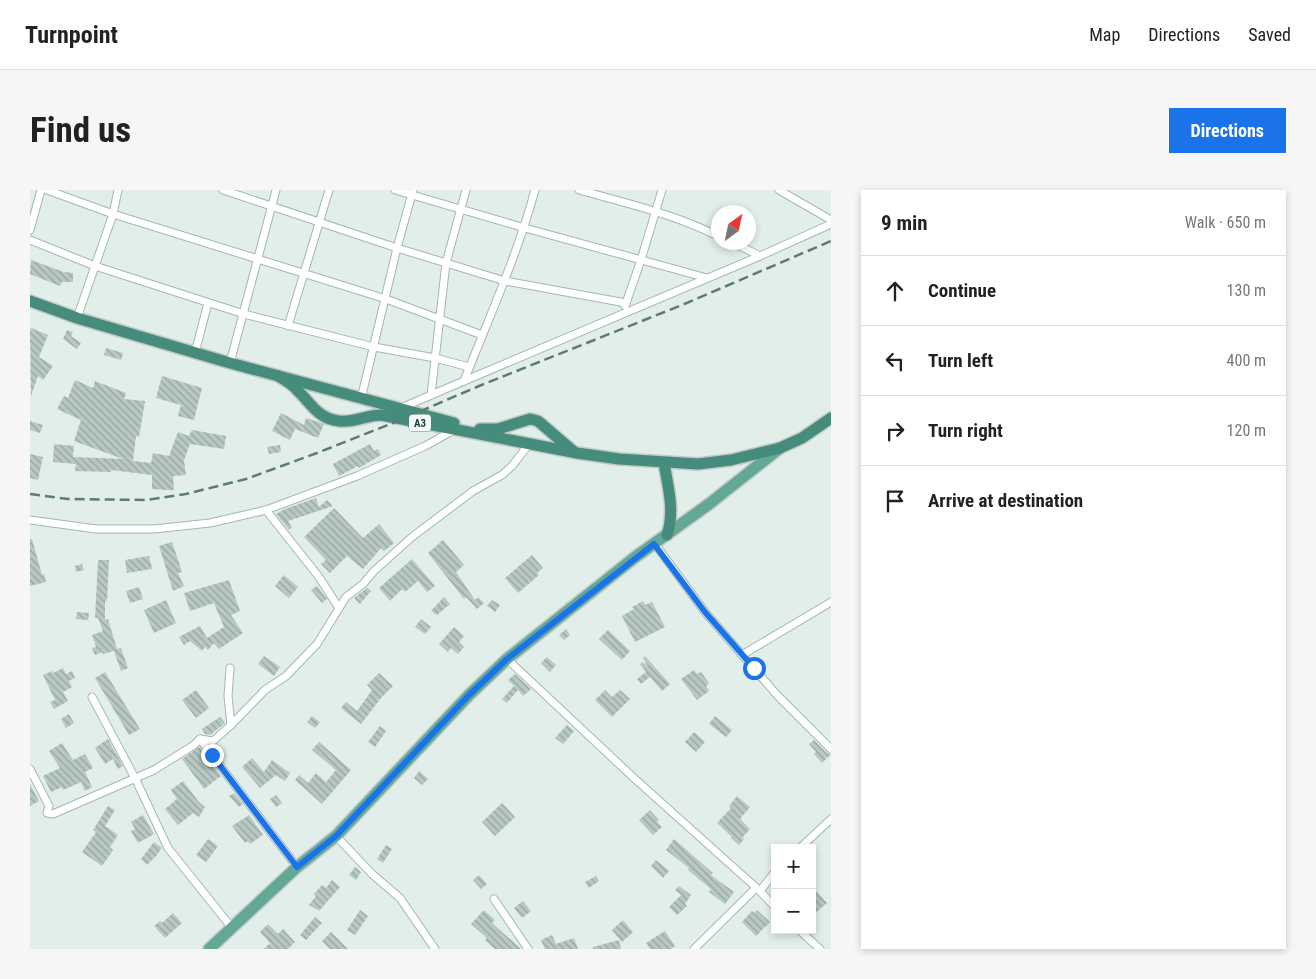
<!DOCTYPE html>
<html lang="en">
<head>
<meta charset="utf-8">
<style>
  body { margin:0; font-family:"Roboto Condensed",sans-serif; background:#f6f6f6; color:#222 }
  .controls { position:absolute; right:15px; bottom:15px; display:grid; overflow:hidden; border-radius:0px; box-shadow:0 2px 8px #0003 }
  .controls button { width:45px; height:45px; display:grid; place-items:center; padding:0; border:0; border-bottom:1px solid #e0e0e0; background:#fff; color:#222; font:25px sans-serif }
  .compass { position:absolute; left:681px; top:15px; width:45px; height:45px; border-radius:50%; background:#fff; box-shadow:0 2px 8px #0003; rotate:33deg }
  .stop { position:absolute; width:15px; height:15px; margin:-11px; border:4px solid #1a73e8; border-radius:50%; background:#fff }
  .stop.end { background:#1a73e8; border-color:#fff; box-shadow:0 1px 5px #0008 }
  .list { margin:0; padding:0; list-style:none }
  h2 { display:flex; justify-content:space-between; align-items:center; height:65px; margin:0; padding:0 20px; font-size:21px }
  h2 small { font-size:16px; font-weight:400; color:#767676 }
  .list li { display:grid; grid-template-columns:32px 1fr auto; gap:15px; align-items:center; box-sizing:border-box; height:70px; padding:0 20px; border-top:1px solid #e0e0e0 }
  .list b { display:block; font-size:19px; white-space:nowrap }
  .list em { font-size:16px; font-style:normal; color:#767676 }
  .icon { flex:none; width:28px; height:28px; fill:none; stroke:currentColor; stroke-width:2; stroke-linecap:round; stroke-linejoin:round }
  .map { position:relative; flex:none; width:801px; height:759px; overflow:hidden; border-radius:0px }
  header { display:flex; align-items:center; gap:30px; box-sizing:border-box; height:70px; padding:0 25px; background:#fff; border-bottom:1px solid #e0e0e0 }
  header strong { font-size:24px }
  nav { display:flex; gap:28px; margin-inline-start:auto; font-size:18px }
  .intro { display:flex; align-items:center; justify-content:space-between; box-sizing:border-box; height:120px; padding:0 30px }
  h1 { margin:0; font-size:35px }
  .button { padding:12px 22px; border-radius:0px; background:#1a73e8; color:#fff; font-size:18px; font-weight:700 }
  main { display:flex; gap:30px; padding:0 30px }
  aside { flex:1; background:#fff; border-radius:0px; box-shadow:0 2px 8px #0003 }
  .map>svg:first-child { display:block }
  .building { fill:url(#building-back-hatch) }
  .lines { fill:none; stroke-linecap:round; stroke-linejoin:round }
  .minor-casing { stroke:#a4b7b0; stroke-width:9 }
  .primary-casing { stroke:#c1cac7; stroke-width:14 }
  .trunk-casing { stroke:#c1cac7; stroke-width:14 }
  .minor { stroke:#fff; stroke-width:7 }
  .primary { stroke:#63a896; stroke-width:11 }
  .trunk { stroke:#468c7c; stroke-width:11 }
  .rail { stroke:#5b7c73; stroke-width:2.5; stroke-dasharray:10 5; stroke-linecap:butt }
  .route { stroke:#1a73e8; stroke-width:6 }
  .labels { text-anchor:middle; stroke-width:4; stroke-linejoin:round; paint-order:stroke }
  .shield { fill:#f3faf7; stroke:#5f7871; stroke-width:1 }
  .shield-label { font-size:11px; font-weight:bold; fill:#204138 }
</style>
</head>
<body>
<header>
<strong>Turnpoint</strong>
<nav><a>Map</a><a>Directions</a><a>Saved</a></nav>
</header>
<div class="intro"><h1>Find us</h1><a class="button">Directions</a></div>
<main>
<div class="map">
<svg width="801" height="759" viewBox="0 0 801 759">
  <defs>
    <pattern id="building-back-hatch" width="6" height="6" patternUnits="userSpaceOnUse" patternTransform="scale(1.25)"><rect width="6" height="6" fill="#b7c9c2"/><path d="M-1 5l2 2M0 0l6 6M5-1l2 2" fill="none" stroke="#94a59f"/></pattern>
  </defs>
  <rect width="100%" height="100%" fill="#e2eee9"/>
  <g class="building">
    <polygon points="1,70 34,82 43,83 43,92 32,92 30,96 0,84"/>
    <polygon points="1,138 18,145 9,167 23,176 13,190 8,186 1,206 0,141"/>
    <polygon points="37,140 43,142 41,146 51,153 47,159 33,149"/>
    <polygon points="76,158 93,163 91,170 74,165"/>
    <polygon points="132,186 172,198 164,230 148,226 151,215 126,208"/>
    <polygon points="45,190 63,198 65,191 96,203 94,209 115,211 109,247 106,246 103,271 121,273 123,263 139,266 148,242 159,246 162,240 196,246 194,259 160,254 154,270 156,285 143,286 144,300 137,300 122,299 122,285 81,280 81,282 45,281 46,274 23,272 24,254 44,256 43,267 93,269 44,251 51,230 27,219 34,206 38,208"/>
    <polygon points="251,223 274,235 276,228 294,234 288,248 265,239 260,250 242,241"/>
    <polygon points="0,231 13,235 10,243 0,240"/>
    <polygon points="340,254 344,261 348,259 351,265 329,278 328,276 309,286 303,274"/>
    <polygon points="250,255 251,262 239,264 237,257"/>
    <polygon points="0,264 13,267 8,290 0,288"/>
    <polygon points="286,308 289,317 297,310 303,316 258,331 262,338 259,340 246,324 255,319"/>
    <polygon points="304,318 333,348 349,334 364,353 354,361 351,358 333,379 317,366 300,383 291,374 296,370 274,347"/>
    <polygon points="0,349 2,349 12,385 14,384 16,392 0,396"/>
    <polygon points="413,350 434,375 426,382 445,410 448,407 454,413 447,419 436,407 434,409 398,363"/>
    <polygon points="142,352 152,382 148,383 154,396 143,401 129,356"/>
    <polygon points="502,365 513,378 507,383 509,385 488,403 475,388"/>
    <polygon points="119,366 122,379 97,383 95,370"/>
    <polygon points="382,369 405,396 397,402 388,391 375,402 372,399 360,411 349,398"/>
    <polygon points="68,370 79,370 77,411 75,411 75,430 78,429 87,459 91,458 98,478 91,481 84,461 73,464 72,462 65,465 62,458 66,457 62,445 73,441 68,428 65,428"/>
    <polygon points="52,374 54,380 46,382 45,376"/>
    <polygon points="254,385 268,397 259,408 245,396"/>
    <polygon points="199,390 210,421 201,425 213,443 189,459 184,453 178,460 175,457 172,461 160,451 154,455 149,447 170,436 177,448 194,437 184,413 160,421 154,403"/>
    <polygon points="287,396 297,409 292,413 281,400"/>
    <polygon points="109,397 113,409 100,413 96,401"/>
    <polygon points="337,398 341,401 330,414 324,408"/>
    <polygon points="414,407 420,414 407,425 401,421"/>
    <polygon points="136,410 146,433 124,443 114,420"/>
    <polygon points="462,410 470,415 465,422 457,416"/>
    <polygon points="613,411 615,415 622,412 635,437 605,452 592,426 604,419 602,417"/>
    <polygon points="47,422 59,423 58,430 46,429"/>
    <polygon points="391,429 401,437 395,444 385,437"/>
    <polygon points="424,437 434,446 429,452 434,457 428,464 421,458 418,462 409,454"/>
    <polygon points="536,439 540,445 534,450 529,445"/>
    <polygon points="578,440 600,461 592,470 569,449"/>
    <polygon points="234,466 250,477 244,486 228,474"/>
    <polygon points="615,466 640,494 632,501 620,487 611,494 607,489 616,482 610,474 613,472 618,477 613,468"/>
    <polygon points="517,467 526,475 520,482 511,473"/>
    <polygon points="33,478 36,484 42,481 45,488 39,491 42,497 33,502 38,511 24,519 20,512 25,510 13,485 22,481 23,483"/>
    <polygon points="664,480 667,484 671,482 679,493 676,496 679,501 667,510 651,489"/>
    <polygon points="75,482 110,539 99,545 65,488"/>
    <polygon points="349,483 363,496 351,508 331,534 311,518 316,512 327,521 342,500 337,495"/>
    <polygon points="485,484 501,499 493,506 488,500 477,513 472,509 484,496 478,490"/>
    <polygon points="166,500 179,518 166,528 152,510"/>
    <polygon points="575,500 582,507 590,500 600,509 582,527 565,510"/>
    <polygon points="39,524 44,533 36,538 31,529"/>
    <polygon points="282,526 290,532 285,538 277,532"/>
    <polygon points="685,526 702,540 696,547 679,534"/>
    <polygon points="190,527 195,533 180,545 175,544 172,539"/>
    <polygon points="537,535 544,541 533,554 525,548"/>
    <polygon points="350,536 356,541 345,557 338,552"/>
    <polygon points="664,542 675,552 666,562 655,552"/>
    <polygon points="78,549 93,576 88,579 83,569 75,574 65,558"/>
    <polygon points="784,550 797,563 801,564 792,573 784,564 786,562 779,554"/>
    <polygon points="289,552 321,580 292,614 265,590 269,585 278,593 286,583 296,592 306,580 282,560"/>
    <polygon points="32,553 43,570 55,564 63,578 55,582 62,597 55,601 51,592 33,600 32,597 21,602 13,586 30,578 19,561"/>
    <polygon points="169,557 191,586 174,599 152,569"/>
    <polygon points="222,568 234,582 242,570 260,583 255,591 246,585 230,598 212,577"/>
    <polygon points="389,581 398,589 392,595 384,588"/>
    <polygon points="153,591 169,612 175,617 169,627 163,623 148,635 135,619 147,609 141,600"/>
    <polygon points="0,594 9,611 0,616"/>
    <polygon points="204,603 213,614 209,617 199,606"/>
    <polygon points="246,605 252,613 246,617 240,609"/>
    <polygon points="707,606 720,617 710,629 720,639 712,648 714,649 709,655 701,648 702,647 687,633 701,618 699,616"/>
    <polygon points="472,613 485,627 465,646 452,632"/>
    <polygon points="78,616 85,620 75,636 88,645 80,657 83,660 72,676 52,662 66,642 63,640"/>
    <polygon points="620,620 629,630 627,632 632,637 623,645 609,630"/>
    <polygon points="113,625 124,644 108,653 101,641 105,639 101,632"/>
    <polygon points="219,625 233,645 220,654 218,651 215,653 202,636"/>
    <polygon points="178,649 188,656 176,672 166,665"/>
    <polygon points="644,649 683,683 681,685 704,702 695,714 679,702 681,699 658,680 659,678 636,660"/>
    <polygon points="124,652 132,658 126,666 117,675 111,669"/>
    <polygon points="356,655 362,659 353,673 347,669"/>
    <polygon points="626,670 639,681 633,688 621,676"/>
    <polygon points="325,677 331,682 326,690 319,685"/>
    <polygon points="449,685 457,694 451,699 443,690"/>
    <polygon points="566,686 569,691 559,698 555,692"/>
    <polygon points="302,690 310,697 289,721 279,715 286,706 284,704 292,695 296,698"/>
    <polygon points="649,696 661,705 655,714 657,716 647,725 639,717 651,705 645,700"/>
    <polygon points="786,701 797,713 782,726 782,705"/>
    <polygon points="493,711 501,721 492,728 484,718"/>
    <polygon points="330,720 338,726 325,745 317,740"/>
    <polygon points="454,720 465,730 462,733 491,759 465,759 455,750 457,748 441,734"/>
    <polygon points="727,720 740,732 726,746 712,732 722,721 724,723"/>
    <polygon points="143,723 152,733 135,748 124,736 130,731 132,733"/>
    <polygon points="285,727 292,733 276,750 270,745"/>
    <polygon points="593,730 603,742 592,752 582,740"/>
    <polygon points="238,734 248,744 253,739 265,752 258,759 234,759 240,753 230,742"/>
    <polygon points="635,741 645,756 641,759 620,759 616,753"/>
    <polygon points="301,742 318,759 300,759 292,751"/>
    <polygon points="522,745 526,754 544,748 548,759 515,759 511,750"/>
    <polygon points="589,750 591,759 563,759 563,757"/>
  </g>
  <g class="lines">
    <defs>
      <g id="minor">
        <polyline points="17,0 83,24 356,109 452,145"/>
        <polyline points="193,0 367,58 475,91 596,113"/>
        <polyline points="365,0 495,38 677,88"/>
        <path d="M 549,0 C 596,13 644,24 688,46"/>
        <polyline points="749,0 801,30"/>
        <polyline points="0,40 11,0"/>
        <polyline points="0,50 65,76 214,124 344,157 405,168 439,177"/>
        <polyline points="702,52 730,66"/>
        <polyline points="595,116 611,70 632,0"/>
        <polyline points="47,128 83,24 88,0"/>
        <polyline points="258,136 299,0"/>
        <polyline points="165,163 178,113"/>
        <polyline points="200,173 246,0"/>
        <polyline points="434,191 730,66 801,34"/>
        <polyline points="401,205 416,73 436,0"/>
        <polyline points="331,209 367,58 383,0"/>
        <path d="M 371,218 L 434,191 C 459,128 487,66 505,0"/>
        <polyline points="236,320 289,387 309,418"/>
        <polyline points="0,330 66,339 124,339 180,333 236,320 327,286 395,256 424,240"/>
        <polyline points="625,354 675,422 747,505 801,559"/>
        <polyline points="712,465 801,412"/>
        <polyline points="477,469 605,589 730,701 745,717"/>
        <polyline points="62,507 105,588 138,658 202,738"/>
        <polyline points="201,535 235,500 256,486 287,454 316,407 333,394 344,381 382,347 443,301 472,285 482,276 499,254"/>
        <polyline points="170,549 267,677"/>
        <polyline points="0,579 19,616 17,623 23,624 124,580 164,555 170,549 183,551 201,535 198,506 200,478"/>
        <polyline points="306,646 342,684 370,708 405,759"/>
        <polyline points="770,658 801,629"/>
        <polyline points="730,701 745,682"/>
        <polyline points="464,709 498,759"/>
        <polyline points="769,740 790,759"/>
        <polyline points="664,759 726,698"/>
      </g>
      <polyline id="primary" points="179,759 267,677 306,646 439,505 477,469 604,368 679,314 750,258"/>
      <g id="trunk">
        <polyline points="0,111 47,128 200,173 424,233"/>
        <path d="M 248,186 C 255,190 262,194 267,200 C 281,213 288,229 309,231 C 323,233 337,225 351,225 L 547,263 L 589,269 L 668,274 L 701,270 L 750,258 L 772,248 L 801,228"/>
        <polyline points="450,239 468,239 500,229 508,231 543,261"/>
        <path d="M 634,273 C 638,297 645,321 637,345"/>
      </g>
    </defs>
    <use href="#minor" class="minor-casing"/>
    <use href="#primary" class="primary-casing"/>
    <use href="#trunk" class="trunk-casing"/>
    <use href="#minor" class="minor"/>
    <use href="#primary" class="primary"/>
    <use href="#trunk" class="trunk"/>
    <polyline class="rail" points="0,304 38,309 117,310 156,304 216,289 287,263 363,233 449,196 652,115 801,51"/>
  </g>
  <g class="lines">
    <polyline class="route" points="182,565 267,677 306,646 439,505 477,469 624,354 675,422 724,478"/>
  </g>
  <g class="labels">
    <rect class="shield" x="379" y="224.5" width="22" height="17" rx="4"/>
    <g class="shield-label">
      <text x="390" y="237">A3</text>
    </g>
  </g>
</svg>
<div class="controls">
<button>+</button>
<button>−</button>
</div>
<svg class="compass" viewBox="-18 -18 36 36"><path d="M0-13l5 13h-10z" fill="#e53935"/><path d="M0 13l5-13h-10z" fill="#767676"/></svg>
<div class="stop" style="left:724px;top:478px"></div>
<div class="stop end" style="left:182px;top:565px"></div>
</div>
<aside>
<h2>9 min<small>Walk · 650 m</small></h2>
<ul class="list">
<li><svg class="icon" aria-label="ahead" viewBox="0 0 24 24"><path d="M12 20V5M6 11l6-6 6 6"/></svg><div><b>Continue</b></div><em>130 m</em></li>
<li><svg class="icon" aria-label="left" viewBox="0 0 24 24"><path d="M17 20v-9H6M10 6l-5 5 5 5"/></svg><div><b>Turn left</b></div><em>400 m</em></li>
<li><svg class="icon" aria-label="right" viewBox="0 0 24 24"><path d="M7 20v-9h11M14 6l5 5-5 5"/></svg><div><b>Turn right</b></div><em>120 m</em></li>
<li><svg class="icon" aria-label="arrive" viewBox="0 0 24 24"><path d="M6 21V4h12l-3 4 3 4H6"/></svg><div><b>Arrive at destination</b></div></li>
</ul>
</aside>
</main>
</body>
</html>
